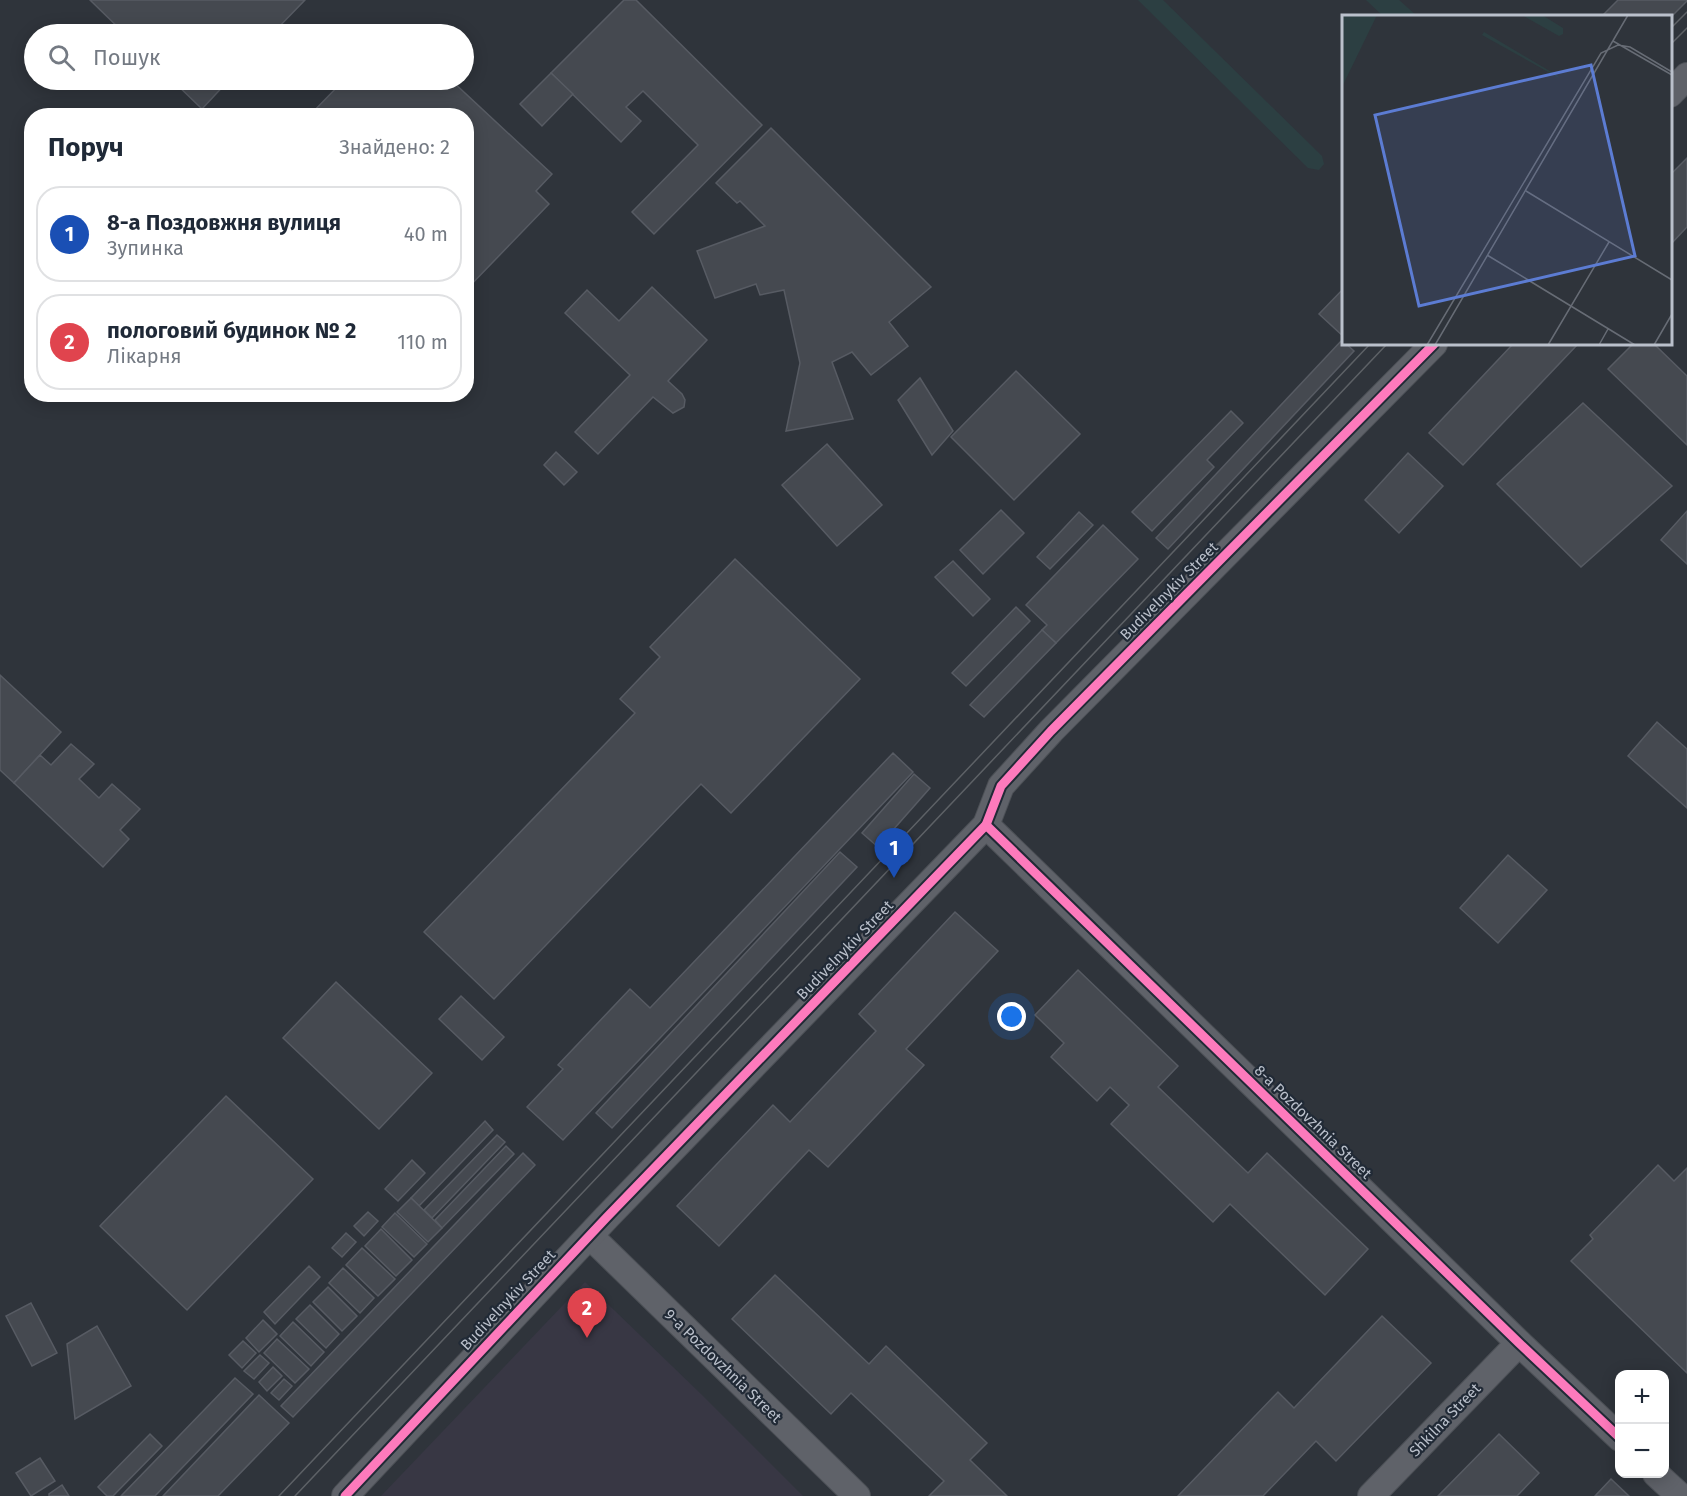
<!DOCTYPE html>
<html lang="uk">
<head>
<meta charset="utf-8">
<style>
  body { margin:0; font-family:"Fira Sans",sans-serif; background:#f2f2f3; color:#1f2937 }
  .controls { position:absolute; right:18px; bottom:18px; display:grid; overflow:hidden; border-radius:12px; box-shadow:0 3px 15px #0003 }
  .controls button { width:54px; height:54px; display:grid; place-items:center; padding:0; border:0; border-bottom:2px solid #e0e1e3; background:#fff; color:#1f2937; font:30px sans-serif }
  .you { position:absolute; left:1012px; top:1017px; width:21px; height:21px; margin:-15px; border:4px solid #fff; border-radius:50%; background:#1a73e8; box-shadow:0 0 0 9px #1a73e833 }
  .badge { display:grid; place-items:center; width:39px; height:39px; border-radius:50%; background:#898f99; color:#fff; font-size:20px; font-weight:700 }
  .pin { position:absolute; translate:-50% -50px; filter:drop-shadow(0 2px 3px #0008) }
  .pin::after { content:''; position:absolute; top:32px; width:21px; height:18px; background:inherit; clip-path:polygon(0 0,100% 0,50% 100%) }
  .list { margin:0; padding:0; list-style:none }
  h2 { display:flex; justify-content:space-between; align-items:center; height:78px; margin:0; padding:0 24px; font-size:26px }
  h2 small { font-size:20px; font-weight:400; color:#747a83 }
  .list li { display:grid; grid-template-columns:39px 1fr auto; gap:18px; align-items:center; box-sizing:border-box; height:96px; margin:0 12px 12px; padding:0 12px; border:2px solid #e0e1e3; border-radius:24px }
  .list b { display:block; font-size:22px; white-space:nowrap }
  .list p { margin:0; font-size:20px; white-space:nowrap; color:#747a83 }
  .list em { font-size:20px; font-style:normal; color:#747a83 }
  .icon { flex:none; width:33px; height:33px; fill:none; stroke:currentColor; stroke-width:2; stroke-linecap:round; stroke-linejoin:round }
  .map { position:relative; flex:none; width:1687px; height:1496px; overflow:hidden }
  .search { position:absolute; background:#fff; box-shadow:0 3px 15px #0003; left:24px; top:24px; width:450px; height:66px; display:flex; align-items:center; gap:15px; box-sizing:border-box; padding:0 21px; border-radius:33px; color:#747a83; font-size:22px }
  .panel { position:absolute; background:#fff; box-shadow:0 3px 15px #0003; left:24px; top:108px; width:450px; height:294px; border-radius:24px }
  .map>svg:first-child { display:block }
  .medical { fill:#383744 }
  .green { fill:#2c3f42 }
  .building { fill:#454950; stroke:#575b63; stroke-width:1.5 }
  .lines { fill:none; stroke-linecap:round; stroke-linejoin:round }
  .street-casing { stroke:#4c5056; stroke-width:28 }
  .street { stroke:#5f6269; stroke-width:26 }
  .tram { stroke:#5d6166; stroke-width:1.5 }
  .cycleway-casing { stroke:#212a36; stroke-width:13 }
  .cycleway { stroke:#fd7abc; stroke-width:9 }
  .labels { text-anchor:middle; stroke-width:4.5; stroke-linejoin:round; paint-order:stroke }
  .street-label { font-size:15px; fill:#bac0cb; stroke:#212a36 }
  .inset-road { fill:none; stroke:#676c75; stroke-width:1.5 }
  .view { fill:#5c7cd3; fill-opacity:0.15; stroke:#5c7cd3; stroke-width:3 }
  .inset-edge { fill:none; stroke:#bac0cb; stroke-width:3 }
</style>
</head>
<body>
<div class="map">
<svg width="1687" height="1496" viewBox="0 0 1687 1496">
  <rect width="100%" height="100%" fill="#2f343b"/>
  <polygon class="medical" points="585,1282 701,1394 803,1496 381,1496"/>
  <g class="green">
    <polygon points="1138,0 1163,0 1322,156 1324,164 1319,170 1308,168"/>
    <polygon points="1366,0 1399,0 1417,16 1383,16"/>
  </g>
  <g class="building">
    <polygon points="90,0 305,0 272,34 125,34"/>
    <polygon points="624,0 636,0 762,125 654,234 632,212 698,145 643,91 626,107 641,121 621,142 551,73"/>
    <polygon points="1618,0 1687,0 1687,1 1670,18 1602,16"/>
    <polygon points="395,26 404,34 387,34"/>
    <polygon points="551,73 573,94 542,126 520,104"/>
    <polygon points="172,80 229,80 202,109"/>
    <polygon points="344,80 451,80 552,174 536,191 549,204 466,290 466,116 309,116"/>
    <polygon points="771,128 931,287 889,322 908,346 871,375 852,352 832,362 853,419 786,431 800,363 784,290 760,295 756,284 715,298 697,251 765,226 740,201 737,203 716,183"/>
    <polygon points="1687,158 1687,227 1670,245 1670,175"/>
    <polygon points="652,287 707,340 668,381 682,394 685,400 684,407 673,413 653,397 598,454 575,432 630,375 565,313 587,290 619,321"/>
    <polygon points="1344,288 1344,337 1319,314"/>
    <polygon points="1342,340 1354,351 1168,549 1156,538"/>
    <polygon points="1513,344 1578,344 1463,465 1429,433"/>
    <polygon points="1633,344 1654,344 1687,376 1687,445 1608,369"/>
    <polygon points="1016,371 1080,434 1014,500 951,437"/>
    <polygon points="920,378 953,431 932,455 898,400"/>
    <polygon points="1583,403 1672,486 1581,567 1497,484"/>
    <polygon points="1231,411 1243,423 1207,460 1214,467 1152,531 1132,512"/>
    <polygon points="827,444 882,505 837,546 782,485"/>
    <polygon points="556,452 577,472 564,485 544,465"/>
    <polygon points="1408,453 1443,486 1399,533 1365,500"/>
    <polygon points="1001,510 1024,533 983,574 960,550"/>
    <polygon points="1687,511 1687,564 1661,540"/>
    <polygon points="1079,512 1093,525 1050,569 1037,557"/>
    <polygon points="1103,525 1138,559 1056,643 1042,630 1047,625 1026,605"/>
    <polygon points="735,559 860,679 731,813 701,784 494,999 424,932 635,713 620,699 660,657 650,647"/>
    <polygon points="953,561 990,599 973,616 935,577"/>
    <polygon points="1016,607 1030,621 966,686 952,673"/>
    <polygon points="1042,630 1056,643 984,717 970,705"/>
    <polygon points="0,675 61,732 14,783 0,770"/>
    <polygon points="1657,722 1687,749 1687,808 1628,756"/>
    <polygon points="71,744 94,764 79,779 99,798 112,784 140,809 120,830 129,839 103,867 14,783 40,755 51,765"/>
    <polygon points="893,753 913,772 563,1140 527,1107 563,1069 558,1065 630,989 650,1008"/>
    <polygon points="914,774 930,788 878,847 862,833"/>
    <polygon points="840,852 857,867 612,1128 596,1113"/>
    <polygon points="1508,855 1547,890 1498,943 1460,908"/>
    <polygon points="955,912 998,951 906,1049 924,1065 828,1167 809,1150 719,1246 677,1206 773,1105 790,1122 876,1031 859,1014"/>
    <polygon points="1078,970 1178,1066 1158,1087 1248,1173 1267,1153 1368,1249 1325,1295 1230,1204 1213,1222 1111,1124 1129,1105 1110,1087 1097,1101 1051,1057 1064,1043 1035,1015"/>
    <polygon points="336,982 432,1073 379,1129 283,1038"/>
    <polygon points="461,996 504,1037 482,1060 439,1019"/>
    <polygon points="226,1096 313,1179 187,1310 100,1226"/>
    <polygon points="485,1121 493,1130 419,1206 411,1198"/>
    <polygon points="497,1135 505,1142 432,1218 424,1210"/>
    <polygon points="506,1146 514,1154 442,1228 435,1220"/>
    <polygon points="523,1153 535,1165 293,1417 281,1406"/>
    <polygon points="412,1160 425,1173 398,1201 385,1189"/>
    <polygon points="1658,1165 1674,1181 1687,1168 1687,1373 1571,1261 1593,1239 1590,1235"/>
    <polygon points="411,1198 442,1228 428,1242 397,1212"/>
    <polygon points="368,1212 378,1221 364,1236 354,1226"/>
    <polygon points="395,1213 427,1244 414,1257 382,1227"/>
    <polygon points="381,1229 412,1260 396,1276 365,1246"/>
    <polygon points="346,1233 356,1242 342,1257 332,1248"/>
    <polygon points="362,1248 395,1279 378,1296 346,1265"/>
    <polygon points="309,1266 320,1277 275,1324 264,1312"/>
    <polygon points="343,1268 374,1298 360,1313 329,1283"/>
    <polygon points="775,1275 869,1364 886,1346 987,1443 970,1460 1007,1496 929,1496 944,1481 851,1393 831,1414 732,1319"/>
    <polygon points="328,1287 357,1316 342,1331 313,1302"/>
    <polygon points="31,1303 57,1353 32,1366 6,1316"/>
    <polygon points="310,1305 339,1334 326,1348 296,1319"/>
    <polygon points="1382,1316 1431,1363 1336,1461 1316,1441 1263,1496 1178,1496 1278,1392 1294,1408"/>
    <polygon points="263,1320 277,1334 259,1352 246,1338"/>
    <polygon points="293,1322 324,1352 311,1366 280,1336"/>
    <polygon points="97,1326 131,1386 75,1419 67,1344"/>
    <polygon points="277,1339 309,1369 295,1383 264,1353"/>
    <polygon points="243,1341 256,1353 242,1368 229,1355"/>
    <polygon points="260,1355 269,1363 254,1379 244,1371"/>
    <polygon points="273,1367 282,1376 267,1391 259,1382"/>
    <polygon points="235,1378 253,1394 155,1496 121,1496"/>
    <polygon points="284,1379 292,1386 279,1400 271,1393"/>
    <polygon points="259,1395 289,1423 218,1496 163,1496"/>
    <polygon points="150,1434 162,1446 113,1496 107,1496 98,1487"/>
    <polygon points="1499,1434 1539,1473 1517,1496 1438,1496"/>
    <polygon points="40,1458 55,1481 31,1496 16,1473"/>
    <polygon points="1611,1479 1629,1496 1595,1496"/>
    <polygon points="62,1485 69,1496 49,1496 49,1494"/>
  </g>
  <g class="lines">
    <defs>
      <g id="street">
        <polyline points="1670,94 1687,76"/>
        <polyline points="986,825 1519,1343 1620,1438"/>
        <polyline points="590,1236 857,1496"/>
        <polyline points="1656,1474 1680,1496"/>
        <polyline points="345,1496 606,1218 986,825 1001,786 1051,731 1434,344"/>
        <polyline points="1371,1496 1519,1343"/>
      </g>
    </defs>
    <use href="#street" class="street-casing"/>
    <use href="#street" class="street"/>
    <g class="tram">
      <polyline points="1670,29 1687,12"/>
      <polyline points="1670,45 1687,28"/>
      <polyline points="279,1496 1370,344"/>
      <polyline points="295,1496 1387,344"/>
    </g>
    <defs>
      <g id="cycleway">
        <polyline points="986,825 1519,1343 1620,1438"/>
        <polyline points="345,1496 606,1218 986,825 1001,786 1051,731 1434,344"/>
      </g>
    </defs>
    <use href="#cycleway" class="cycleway-casing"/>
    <use href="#cycleway" class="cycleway"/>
  </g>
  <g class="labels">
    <g class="street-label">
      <text transform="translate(1169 591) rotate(-45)" y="5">Budivelnykiv Street</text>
      <text transform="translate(845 950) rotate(-46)" y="5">Budivelnykiv Street</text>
      <text transform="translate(1313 1122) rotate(44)" y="5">8-a Pozdovzhnia Street</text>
      <text transform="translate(508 1300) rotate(-47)" y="5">Budivelnykiv Street</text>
      <text transform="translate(723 1366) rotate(44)" y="5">9-a Pozdovzhnia Street</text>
      <text transform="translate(1445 1420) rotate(-46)" y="5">Shkilna Street</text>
    </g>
  </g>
  <g transform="translate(1342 15)">
    <rect width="330" height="330" fill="#2f343b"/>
    <path d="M 0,0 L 35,0 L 0,72 ZM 180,0 L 200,0 L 221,13 L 221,19 L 217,21 ZM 142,17 L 216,61 L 217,63 L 140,20 Z" fill="#2c3f42"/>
    <path class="inset-road" d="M 271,26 L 330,60M 184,176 L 330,265M 145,240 L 293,330M 85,330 L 259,38 L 276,30 L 288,32 L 330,57M 93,330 L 286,0M 206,330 L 267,227M 257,330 L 266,314M 312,330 L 330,299"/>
    <path class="view" d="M 249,50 L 293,241 L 77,291 L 33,100 Z"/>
    <rect width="330" height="330" class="inset-edge"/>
  </g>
</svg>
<div class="controls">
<button>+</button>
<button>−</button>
</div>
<div class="you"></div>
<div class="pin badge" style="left:894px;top:878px;background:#1a4fb4">1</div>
<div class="pin badge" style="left:587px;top:1338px;background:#e0444e">2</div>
<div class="search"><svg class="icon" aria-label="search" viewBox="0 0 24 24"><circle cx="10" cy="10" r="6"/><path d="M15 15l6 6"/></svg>Пошук</div>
<section class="panel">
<h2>Поруч<small>Знайдено: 2</small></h2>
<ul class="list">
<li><span class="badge" style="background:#1a4fb4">1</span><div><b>8-а Поздовжня вулиця</b><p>Зупинка</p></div><em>40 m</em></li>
<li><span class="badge" style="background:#e0444e">2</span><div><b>пологовий будинок № 2</b><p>Лікарня</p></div><em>110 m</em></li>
</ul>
</section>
</div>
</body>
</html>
